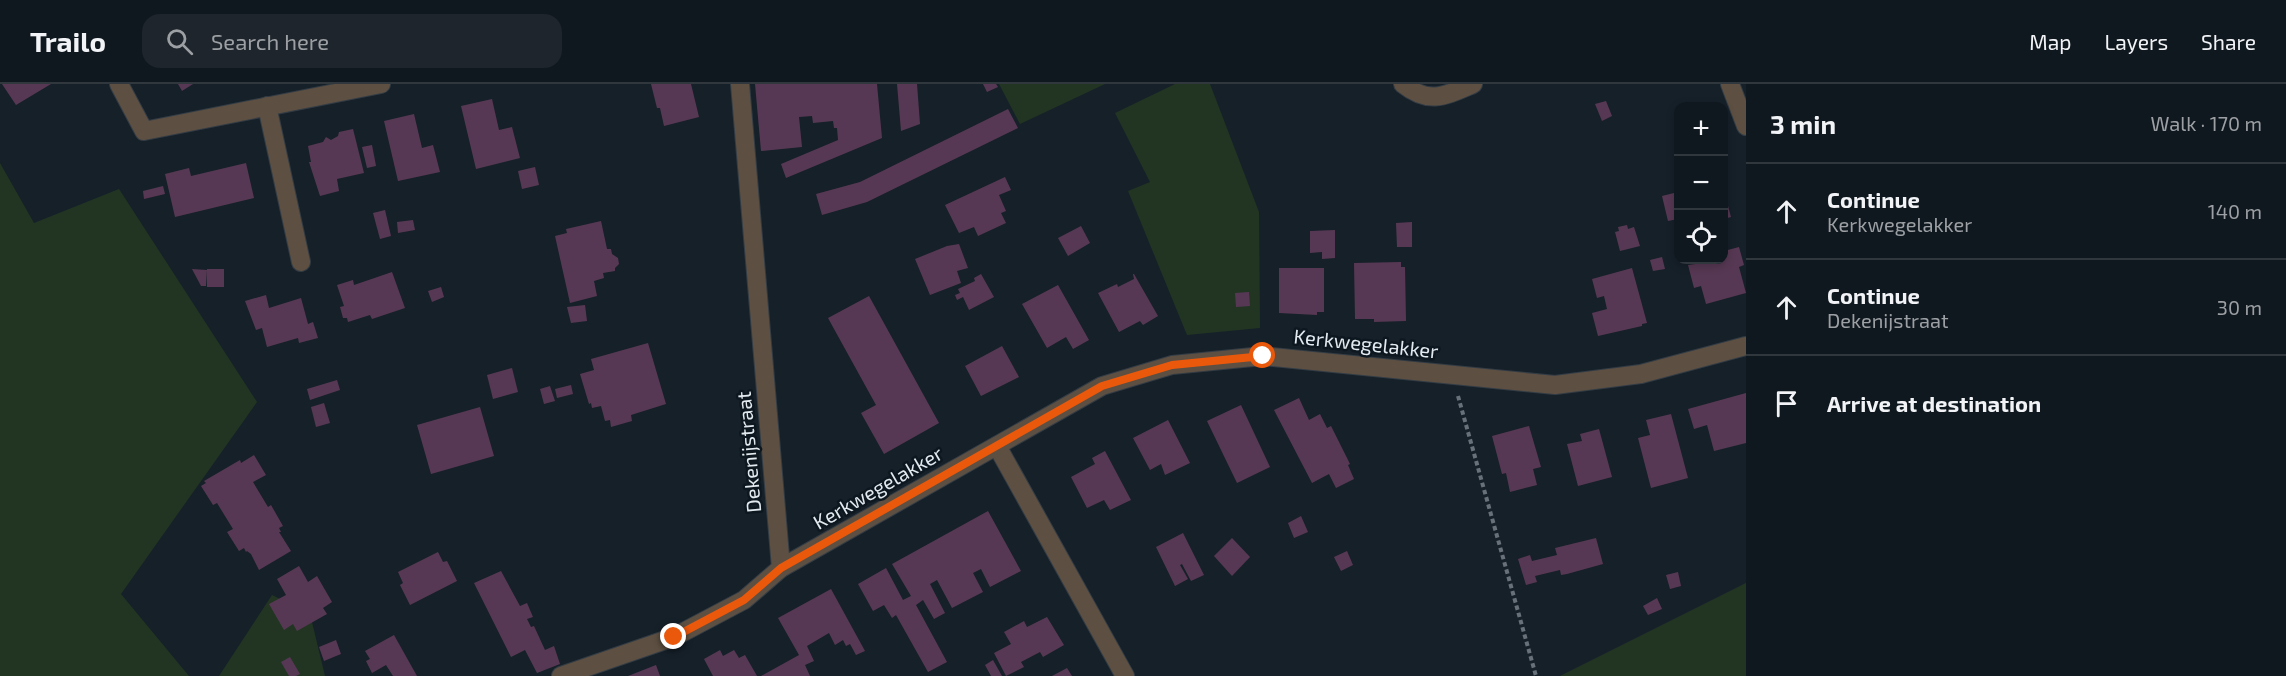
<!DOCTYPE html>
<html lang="en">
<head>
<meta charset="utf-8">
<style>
  body { margin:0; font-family:"Exo 2",sans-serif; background:#1e252c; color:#f1f3f6 }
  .controls { position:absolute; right:18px; top:18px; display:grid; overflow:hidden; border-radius:12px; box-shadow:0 3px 9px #0003 }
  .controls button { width:54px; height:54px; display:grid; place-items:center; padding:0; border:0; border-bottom:2px solid #30373d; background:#10181f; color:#f1f3f6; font:30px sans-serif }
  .stop { position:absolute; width:18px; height:18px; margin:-14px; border:4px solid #ea580c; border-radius:50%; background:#fff }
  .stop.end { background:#ea580c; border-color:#fff; box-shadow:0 2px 6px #0008 }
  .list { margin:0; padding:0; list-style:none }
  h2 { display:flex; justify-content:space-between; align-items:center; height:78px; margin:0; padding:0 24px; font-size:26px }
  h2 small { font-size:20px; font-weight:400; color:#9ca0a4 }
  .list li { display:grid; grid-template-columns:39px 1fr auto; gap:18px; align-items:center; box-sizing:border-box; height:96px; padding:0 24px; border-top:2px solid #30373d }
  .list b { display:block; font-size:22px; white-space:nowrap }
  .list p { margin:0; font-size:20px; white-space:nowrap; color:#9ca0a4 }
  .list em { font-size:20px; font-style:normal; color:#9ca0a4 }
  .icon { flex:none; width:33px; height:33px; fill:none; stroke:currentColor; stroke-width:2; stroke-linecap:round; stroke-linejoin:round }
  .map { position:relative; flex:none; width:1746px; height:592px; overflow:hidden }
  header { display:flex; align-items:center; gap:36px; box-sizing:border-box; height:84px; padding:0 30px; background:#10181f; border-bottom:2px solid #30373d }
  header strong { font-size:28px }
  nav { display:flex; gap:33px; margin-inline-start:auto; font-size:21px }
  .search { width:420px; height:54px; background:#1e252c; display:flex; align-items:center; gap:15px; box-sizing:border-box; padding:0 21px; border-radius:18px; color:#9ca0a4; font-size:22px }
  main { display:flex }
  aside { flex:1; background:#10181f }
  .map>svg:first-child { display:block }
  .green { fill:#223523 }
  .building { fill:#573854 }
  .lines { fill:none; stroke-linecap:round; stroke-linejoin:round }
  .minor-casing { stroke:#333c45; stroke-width:20 }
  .path { stroke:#687179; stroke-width:4; stroke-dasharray:4.5 3; stroke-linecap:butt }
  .minor { stroke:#5d5042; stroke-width:18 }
  .route { stroke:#ea580c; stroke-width:8 }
  .labels { text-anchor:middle; stroke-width:5; stroke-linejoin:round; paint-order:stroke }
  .street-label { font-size:20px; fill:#e2e9ef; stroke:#0d171f }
</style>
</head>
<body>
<header>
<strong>Trailo</strong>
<div class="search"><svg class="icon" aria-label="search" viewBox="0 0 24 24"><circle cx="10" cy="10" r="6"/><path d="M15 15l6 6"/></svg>Search here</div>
<nav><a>Map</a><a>Layers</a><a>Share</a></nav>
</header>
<main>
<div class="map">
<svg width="1746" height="592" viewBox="0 0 1746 592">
  <rect width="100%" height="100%" fill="#162029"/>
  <g class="green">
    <polygon points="999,0 1105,0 1020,40"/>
    <polygon points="1175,0 1210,0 1259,128 1260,244 1187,251 1128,107 1150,98 1115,29"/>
    <polygon points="0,79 34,139 119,105 257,318 121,510 189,592 0,592"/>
    <polygon points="1746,499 1746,592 1560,592"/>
    <polygon points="272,511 310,530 325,592 219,592"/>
  </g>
  <g class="building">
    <polygon points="2,0 51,0 16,21"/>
    <polygon points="178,0 193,0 182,7"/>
    <polygon points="651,0 691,0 699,33 664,42 660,24 657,24"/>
    <polygon points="755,0 877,0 882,54 786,94 781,80 838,56 837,44 834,44 833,37 813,39 812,32 799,33 802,63 761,67"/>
    <polygon points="897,0 917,0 920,40 901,47"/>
    <polygon points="983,0 996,0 998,3 987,8"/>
    <polygon points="492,15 499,46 512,43 520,74 476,85 461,22"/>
    <polygon points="1606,17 1612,32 1602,37 1595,20"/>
    <polygon points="1008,25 1018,44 867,118 822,131 816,110 860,98"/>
    <polygon points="414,30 422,64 433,61 440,88 398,97 384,37"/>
    <polygon points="353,45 364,89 337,95 339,107 320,112 309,78 311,78 308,62 323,58 326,53 331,56 338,52 339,48"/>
    <polygon points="372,61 376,82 367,84 362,63"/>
    <polygon points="246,79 254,114 175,133 165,90 189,84 191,92"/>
    <polygon points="535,83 539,101 522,105 518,87"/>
    <polygon points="1005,93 1011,106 999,111 1006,127 1001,129 1006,139 978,152 974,143 959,149 945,121"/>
    <polygon points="163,102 165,110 144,115 143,107"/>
    <polygon points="1724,107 1731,133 1724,135"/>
    <polygon points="1678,108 1678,135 1668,137 1662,112"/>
    <polygon points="385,126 391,152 380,155 373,129"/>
    <polygon points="413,136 415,146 398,149 397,138"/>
    <polygon points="601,137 607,165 611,165 612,170 618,174 619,180 615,184 615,187 603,189 604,194 594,197 597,212 570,219 555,152 567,149 566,145"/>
    <polygon points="1412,138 1412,163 1397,163 1396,139"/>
    <polygon points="1627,141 1628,145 1634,143 1640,162 1620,167 1615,148 1619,147 1618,143"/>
    <polygon points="1081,142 1090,159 1068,172 1058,154"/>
    <polygon points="1335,146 1335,174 1322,175 1322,168 1310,169 1310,147"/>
    <polygon points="959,160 968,184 957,187 961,199 930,211 915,175 947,162"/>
    <polygon points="1739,163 1744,181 1739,183 1746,209 1706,220 1701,202 1694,204 1688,181 1724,176 1724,167"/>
    <polygon points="1662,173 1665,185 1653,187 1650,176"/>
    <polygon points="1401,178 1401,183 1405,183 1406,237 1374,238 1374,235 1355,235 1354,179"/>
    <polygon points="1279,184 1324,184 1324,228 1317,228 1317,231 1279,229"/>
    <polygon points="1632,184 1647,239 1642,240 1642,242 1598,252 1592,229 1607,225 1604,212 1597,214 1592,195"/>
    <polygon points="192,185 207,186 206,202 201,202"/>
    <rect x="207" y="185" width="17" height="18"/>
    <polygon points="392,188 405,224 372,235 370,231 348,238 347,234 343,234 340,223 344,222 337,201 353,196 354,201"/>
    <polygon points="981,190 994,213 969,226 963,213 957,216 955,211 960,209 958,205 975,197 974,194"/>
    <polygon points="1133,190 1134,190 1158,232 1143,241 1140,237 1119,248 1098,209 1117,200 1118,203 1134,195"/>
    <polygon points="1058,201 1089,256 1073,265 1066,253 1047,264 1022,220"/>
    <polygon points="441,203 444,213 432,218 428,207"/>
    <polygon points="1249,208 1250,222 1236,223 1235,209"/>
    <polygon points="266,211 269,224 301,214 308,240 313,238 318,254 299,259 298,254 267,263 262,244 256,246 245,217"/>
    <polygon points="869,212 939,339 884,370 861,329 876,321 828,234"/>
    <polygon points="585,221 587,237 571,239 567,223"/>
    <polygon points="648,259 666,320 631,331 632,337 611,343 610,336 605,337 601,322 592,324 591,319 589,320 580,290 594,286 591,275"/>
    <polygon points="1002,262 1019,293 981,312 965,282"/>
    <polygon points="512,284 518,308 493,315 487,291"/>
    <polygon points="337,296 340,306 310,316 307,305"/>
    <polygon points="571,301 573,310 557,314 555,305"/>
    <polygon points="550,302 555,317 544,320 540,305"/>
    <polygon points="1746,309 1746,359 1714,367 1707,341 1694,345 1688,325"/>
    <polygon points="1299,314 1309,336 1320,330 1327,344 1331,342 1350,380 1348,381 1354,395 1336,404 1329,390 1312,399 1274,326"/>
    <polygon points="324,319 330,339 316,343 311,323"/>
    <polygon points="1241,321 1270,383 1237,399 1207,337"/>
    <polygon points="480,323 494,372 431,390 417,341"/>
    <polygon points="1671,330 1688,394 1651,404 1638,354 1650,351 1646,336"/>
    <polygon points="1168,336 1190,379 1165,391 1161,380 1150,386 1133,354"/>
    <polygon points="1529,342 1541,383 1533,385 1537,401 1510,408 1506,389 1502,390 1492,352"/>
    <polygon points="1599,345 1612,393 1578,402 1567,360 1582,357 1580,350"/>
    <polygon points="1105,367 1131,416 1110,426 1104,416 1087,424 1071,393 1095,380 1092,374"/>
    <polygon points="254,371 266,391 253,398 268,423 271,421 283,442 279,444 281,448 279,448 291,467 259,486 251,470 247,467 246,468 244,464 239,467 227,448 233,445 217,419 213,421 201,402 206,399 204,397 240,376 241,379"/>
    <polygon points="988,427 1021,487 990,503 981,485 973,489 983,508 952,524 937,496 930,500 945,529 934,535 923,516 916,521 947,578 928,588 896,531 892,534 884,521 873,527 858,500 886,484 903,516 911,512 892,480"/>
    <polygon points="1301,432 1308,448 1294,454 1288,439"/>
    <polygon points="1183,449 1204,491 1191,497 1182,480 1180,481 1188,495 1175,502 1156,463"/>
    <polygon points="1232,454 1250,473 1232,492 1214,472"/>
    <polygon points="1596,454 1603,480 1567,490 1561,491 1560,486 1535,492 1537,498 1526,501 1518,475 1530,471 1532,477 1557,471 1555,464"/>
    <polygon points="1347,467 1353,481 1341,487 1334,473"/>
    <polygon points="438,468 443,478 447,477 457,497 410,521 400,501 403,499 398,488"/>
    <polygon points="299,482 308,498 317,492 332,518 323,524 327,530 297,547 293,540 284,546 269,520 286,511 277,495"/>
    <polygon points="501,487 520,522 527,519 533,533 527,535 531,543 534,542 545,566 554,562 560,580 537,589 525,566 511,573 474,499"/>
    <polygon points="1678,488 1681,502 1670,505 1666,491"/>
    <polygon points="831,505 865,567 856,571 850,560 846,562 843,556 835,561 829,549 807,562 814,577 805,581 810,592 761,592 799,571 778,534"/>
    <polygon points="1657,514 1662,525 1648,531 1643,522"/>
    <polygon points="1047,533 1064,561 1043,573 1040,568 1021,578 1024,583 1006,592 994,569 1011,560 1004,548 1024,537 1027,543"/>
    <polygon points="394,551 417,592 393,592 386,581 372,589 366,577 370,575 365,567"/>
    <polygon points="336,556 341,570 324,577 319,563"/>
    <polygon points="720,566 723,572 734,566 739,574 745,571 757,592 713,592 704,575"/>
    <polygon points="290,573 300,590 296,592 289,592 281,578"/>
    <polygon points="993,576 1002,592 991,592 985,581"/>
    <polygon points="656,581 660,592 628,592"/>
    <polygon points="1067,584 1072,592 1052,592"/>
  </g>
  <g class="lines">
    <defs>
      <g id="minor">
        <polyline points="119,0 144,47 381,0"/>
        <polyline points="740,0 781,484"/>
        <path d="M 1403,0 C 1429,21 1445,12 1473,0"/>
        <polyline points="1730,0 1746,42"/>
        <polyline points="267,22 301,178"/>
        <polyline points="997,362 1125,592"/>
        <polyline points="561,592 674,553 744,516 781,484 1102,302 1172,281 1263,272 1555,301 1641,290 1746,262"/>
      </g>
    </defs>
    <use href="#minor" class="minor-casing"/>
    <polyline class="path" points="1458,312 1536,592"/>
    <use href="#minor" class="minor"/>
  </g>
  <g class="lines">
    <polyline class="route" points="674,553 744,516 781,484 1102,302 1172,281 1263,272"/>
  </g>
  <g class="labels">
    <g class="street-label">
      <text transform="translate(1366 260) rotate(6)" y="7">Kerkwegelakker</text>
      <text transform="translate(749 368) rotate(-95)" y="7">Dekenijstraat</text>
      <text transform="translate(878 404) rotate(-30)" y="7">Kerkwegelakker</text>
    </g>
  </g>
</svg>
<div class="controls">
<button>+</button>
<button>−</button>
<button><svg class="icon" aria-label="locate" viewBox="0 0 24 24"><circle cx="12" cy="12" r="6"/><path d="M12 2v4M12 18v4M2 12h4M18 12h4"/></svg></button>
</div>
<div class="stop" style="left:1263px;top:272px"></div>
<div class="stop end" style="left:674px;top:553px"></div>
</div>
<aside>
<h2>3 min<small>Walk · 170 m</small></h2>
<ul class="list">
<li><svg class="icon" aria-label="ahead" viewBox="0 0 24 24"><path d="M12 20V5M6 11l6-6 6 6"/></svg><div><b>Continue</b><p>Kerkwegelakker</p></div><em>140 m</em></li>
<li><svg class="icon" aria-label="ahead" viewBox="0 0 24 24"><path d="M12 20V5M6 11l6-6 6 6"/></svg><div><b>Continue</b><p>Dekenijstraat</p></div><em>30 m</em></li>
<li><svg class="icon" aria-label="arrive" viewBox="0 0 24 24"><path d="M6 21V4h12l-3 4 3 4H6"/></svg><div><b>Arrive at destination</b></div></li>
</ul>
</aside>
</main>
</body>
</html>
